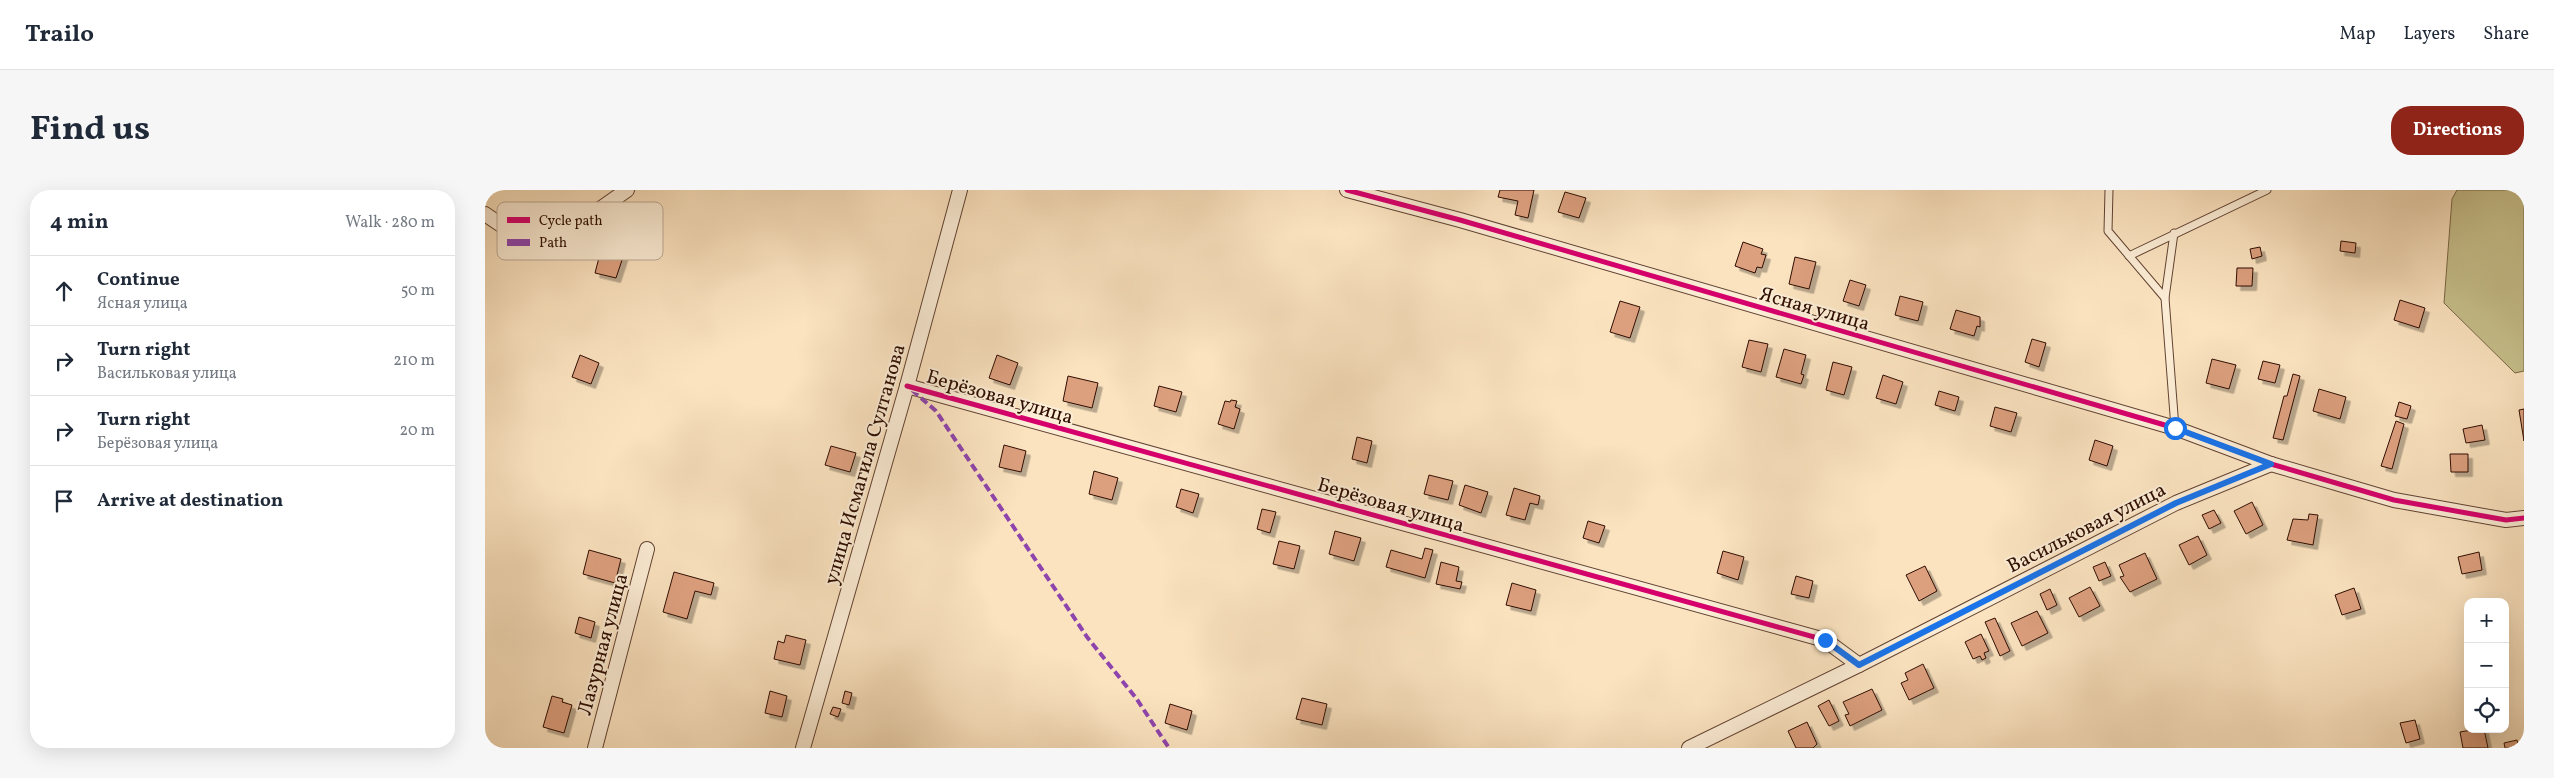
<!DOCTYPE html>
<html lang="en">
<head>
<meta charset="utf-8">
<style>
  body { margin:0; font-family:Vollkorn,serif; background:#f6f6f7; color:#1f2937 }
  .controls { position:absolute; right:15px; bottom:15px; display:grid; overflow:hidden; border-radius:10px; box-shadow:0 5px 20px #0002 }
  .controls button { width:45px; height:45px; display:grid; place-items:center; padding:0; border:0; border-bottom:1px solid #e0e1e3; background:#fff; color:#1f2937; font:25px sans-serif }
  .stop { position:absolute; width:15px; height:15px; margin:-11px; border:4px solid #1a73e8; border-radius:50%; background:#fff }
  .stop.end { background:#1a73e8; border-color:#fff; box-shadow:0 1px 5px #0008 }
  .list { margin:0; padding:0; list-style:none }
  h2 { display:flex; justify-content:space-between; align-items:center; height:65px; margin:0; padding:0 20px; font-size:21px }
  h2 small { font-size:16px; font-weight:400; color:#747a83 }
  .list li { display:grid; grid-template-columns:32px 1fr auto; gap:15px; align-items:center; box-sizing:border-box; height:70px; padding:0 20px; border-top:1px solid #e0e1e3 }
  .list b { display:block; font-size:19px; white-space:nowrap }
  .list p { margin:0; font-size:16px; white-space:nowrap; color:#747a83 }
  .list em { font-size:16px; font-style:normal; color:#747a83 }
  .icon { flex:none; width:28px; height:28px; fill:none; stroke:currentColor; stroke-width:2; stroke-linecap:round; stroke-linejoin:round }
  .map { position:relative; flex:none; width:2039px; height:558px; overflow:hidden; border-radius:20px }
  header { display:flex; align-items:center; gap:30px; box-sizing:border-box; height:70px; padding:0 25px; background:#fff; border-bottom:1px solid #e0e1e3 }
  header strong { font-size:24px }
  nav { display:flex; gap:28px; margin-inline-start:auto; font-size:18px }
  .intro { display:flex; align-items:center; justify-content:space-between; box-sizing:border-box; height:120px; padding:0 30px }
  h1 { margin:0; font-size:35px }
  .button { padding:12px 22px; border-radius:20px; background:#8f2418; color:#fff; font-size:18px; font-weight:700 }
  main { display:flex; gap:30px; padding:0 30px }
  aside { flex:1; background:#fff; border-radius:20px; box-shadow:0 5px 20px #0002 }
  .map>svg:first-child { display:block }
  .green { fill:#c7c18d; stroke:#7a6747 }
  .building { fill:#dda07f; stroke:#2e0d01; filter:url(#shadow) }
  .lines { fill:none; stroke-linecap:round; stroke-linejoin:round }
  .service-casing { stroke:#614231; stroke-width:9 }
  .minor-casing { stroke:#614231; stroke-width:16 }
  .service { stroke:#fcedd6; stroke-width:7 }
  .minor { stroke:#fcedd6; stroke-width:14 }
  .quiet { stroke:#8e44ad; stroke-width:4; stroke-dasharray:8 4; stroke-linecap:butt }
  .cycleway-casing { stroke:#fcedd6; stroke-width:8 }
  .cycleway { stroke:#d6006c; stroke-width:5 }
  .route { stroke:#1a73e8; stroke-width:6 }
  .labels { text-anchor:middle; stroke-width:4; stroke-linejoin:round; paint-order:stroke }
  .street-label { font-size:20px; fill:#2e0d01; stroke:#fcedd6 }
  .key { fill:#fcedd6; stroke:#beaa96; stroke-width:1 }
  .key-label { font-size:14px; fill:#2e0d01 }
</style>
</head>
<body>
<header>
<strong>Trailo</strong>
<nav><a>Map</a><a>Layers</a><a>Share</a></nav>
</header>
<div class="intro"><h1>Find us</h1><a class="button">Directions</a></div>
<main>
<aside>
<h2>4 min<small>Walk · 280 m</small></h2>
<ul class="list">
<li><svg class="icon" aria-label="ahead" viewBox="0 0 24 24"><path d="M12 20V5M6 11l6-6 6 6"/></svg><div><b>Continue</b><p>Ясная улица</p></div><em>50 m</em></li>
<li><svg class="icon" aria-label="right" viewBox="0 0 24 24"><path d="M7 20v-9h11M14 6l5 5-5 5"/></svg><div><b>Turn right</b><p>Васильковая улица</p></div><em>210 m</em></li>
<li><svg class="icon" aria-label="right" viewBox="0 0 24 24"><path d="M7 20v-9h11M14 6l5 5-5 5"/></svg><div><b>Turn right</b><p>Берёзовая улица</p></div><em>20 m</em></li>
<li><svg class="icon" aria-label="arrive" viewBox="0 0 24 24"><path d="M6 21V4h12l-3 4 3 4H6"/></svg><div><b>Arrive at destination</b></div></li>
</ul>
</aside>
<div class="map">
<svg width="2039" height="558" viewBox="0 0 2039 558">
  <defs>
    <filter id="shadow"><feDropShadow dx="4.5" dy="4.5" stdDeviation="0" flood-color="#0004"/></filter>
  </defs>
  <rect width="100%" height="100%" fill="#fbe3c0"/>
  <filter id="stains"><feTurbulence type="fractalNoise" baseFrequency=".004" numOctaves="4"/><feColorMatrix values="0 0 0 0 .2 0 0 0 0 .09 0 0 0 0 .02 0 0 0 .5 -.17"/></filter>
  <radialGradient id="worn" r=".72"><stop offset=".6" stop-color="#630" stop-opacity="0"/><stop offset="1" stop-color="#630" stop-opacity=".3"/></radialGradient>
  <polygon class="green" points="1972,0 2039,0 2039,181 2030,183 1959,113 1967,9"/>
  <g class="building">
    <polygon points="1015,0 1049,0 1043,28 1030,25 1033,11 1013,7"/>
    <polygon points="1080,2 1101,8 1094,28 1073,22"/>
    <polygon points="1856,51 1871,53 1870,63 1855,61"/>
    <polygon points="1258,52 1278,59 1276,64 1281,65 1277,78 1272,77 1270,83 1250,76"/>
    <polygon points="117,56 140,61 131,88 110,83"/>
    <polygon points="1775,57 1777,66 1767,69 1765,59"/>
    <polygon points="1310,67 1331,72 1324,99 1304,94"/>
    <polygon points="1752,78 1768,78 1767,96 1751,96"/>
    <polygon points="1365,90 1381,95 1374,116 1358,111"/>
    <polygon points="1415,106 1438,112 1433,131 1410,125"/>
    <polygon points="1915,110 1940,118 1934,138 1909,130"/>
    <polygon points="1135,111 1155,117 1145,148 1125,142"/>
    <polygon points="1471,120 1495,127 1495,137 1492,136 1489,146 1465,139"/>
    <polygon points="1547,149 1561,153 1554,177 1540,172"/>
    <polygon points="1264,150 1283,154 1276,182 1257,177"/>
    <polygon points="1299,159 1321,165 1316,184 1319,185 1316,194 1291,187"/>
    <polygon points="95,165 114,173 106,194 87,187"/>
    <polygon points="512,165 533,173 525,195 504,188"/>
    <polygon points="1727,169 1751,175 1744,199 1721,193"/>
    <polygon points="1778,171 1795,175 1790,193 1773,189"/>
    <polygon points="1348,172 1367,177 1359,205 1341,200"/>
    <polygon points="1808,184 1815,186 1798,250 1788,248 1799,206 1802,206"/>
    <polygon points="1398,185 1418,192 1411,214 1391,208"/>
    <polygon points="583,186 613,193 607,218 578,211"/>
    <polygon points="674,196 697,202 691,222 669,216"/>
    <polygon points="1834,199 1861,207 1855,229 1828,221"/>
    <polygon points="1454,201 1474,207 1470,221 1450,215"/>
    <polygon points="746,210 752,211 750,217 755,219 749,239 733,234 740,211 745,212"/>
    <polygon points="1914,212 1926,216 1922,229 1910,226"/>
    <polygon points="1510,217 1532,223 1526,242 1505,236"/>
    <polygon points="2039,219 2039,251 2034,220"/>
    <polygon points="1911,231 1919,234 1907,279 1896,276"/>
    <polygon points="1997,235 2000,250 1981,253 1978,239"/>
    <polygon points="872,247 887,251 882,273 867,269"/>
    <polygon points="1610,250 1628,256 1622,276 1604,270"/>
    <polygon points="519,255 541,261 536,282 514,277"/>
    <polygon points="346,256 371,263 365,282 340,275"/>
    <polygon points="1965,264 1983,264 1983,282 1966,282"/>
    <polygon points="609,281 633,288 627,310 604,304"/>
    <polygon points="944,285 968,291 963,310 939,304"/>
    <polygon points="980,295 1003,302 996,323 974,315"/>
    <polygon points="1029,298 1055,306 1053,315 1045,313 1040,330 1021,325"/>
    <polygon points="696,299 714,304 708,323 691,317"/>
    <polygon points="1767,312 1778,335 1761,344 1749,321"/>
    <polygon points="777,319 791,322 785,343 772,339"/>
    <polygon points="1729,320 1736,333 1724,339 1717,325"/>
    <polygon points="1824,324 1833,325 1828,355 1802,350 1808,329 1823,330"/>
    <polygon points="1103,331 1120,336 1114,353 1098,348"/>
    <polygon points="850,341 876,348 869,371 844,364"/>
    <polygon points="1713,346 1722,365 1704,375 1694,355"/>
    <polygon points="794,351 815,356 809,379 788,374"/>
    <polygon points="940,358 948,360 940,388 901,377 906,360 937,369"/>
    <polygon points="104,360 136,369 130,393 98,384"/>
    <polygon points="1238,361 1259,367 1253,390 1232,383"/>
    <polygon points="1994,362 1997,380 1977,384 1973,367"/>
    <polygon points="1660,363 1672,389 1645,402 1635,387 1639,386 1634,375"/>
    <polygon points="956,372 974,377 971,391 977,392 975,399 951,394"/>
    <polygon points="1620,372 1626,386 1614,391 1608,377"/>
    <polygon points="1440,376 1452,401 1434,411 1421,385"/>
    <polygon points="189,382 229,393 226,405 210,401 202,429 178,422"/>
    <polygon points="1311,386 1328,391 1324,408 1306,404"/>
    <polygon points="1027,393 1051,400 1046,421 1021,415"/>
    <polygon points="1605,397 1615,416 1594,427 1584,408"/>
    <polygon points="1869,398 1876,419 1857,425 1850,405"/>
    <polygon points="1565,399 1572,415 1562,420 1555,404"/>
    <polygon points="1552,421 1563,443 1537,456 1526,433"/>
    <polygon points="94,427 110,432 106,448 90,443"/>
    <polygon points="1510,428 1525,461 1515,466 1500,432"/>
    <polygon points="1496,444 1504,461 1499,463 1501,468 1497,470 1495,466 1488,469 1480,452"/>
    <polygon points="301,445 321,450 315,475 289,469 293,451 299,453"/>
    <polygon points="1438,474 1449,498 1424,510 1416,493 1423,490 1420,483"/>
    <polygon points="1387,499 1397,520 1365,536 1360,525 1364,524 1358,512"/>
    <polygon points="285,501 302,506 297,527 280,523"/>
    <polygon points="360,501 367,503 364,515 357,513"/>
    <polygon points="67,506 78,509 77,512 87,515 79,543 58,537"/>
    <polygon points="817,508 842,514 837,535 811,529"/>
    <polygon points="1344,510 1354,531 1344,536 1333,516"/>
    <polygon points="685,514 707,521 702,540 680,533"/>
    <polygon points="348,517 356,519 353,527 345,524"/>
    <polygon points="1930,530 1935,549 1921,553 1915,533"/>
    <polygon points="1322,532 1332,554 1328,558 1311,558 1303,541"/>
    <polygon points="1992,539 1999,539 2003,558 1978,558 1975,542"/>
    <polygon points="2032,550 2034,558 2020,558 2019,553"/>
  </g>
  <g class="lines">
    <defs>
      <g id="service">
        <polyline points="1624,0 1623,41 1680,108 1690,238"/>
        <polyline points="1644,66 1782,0"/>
        <polyline points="1680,108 1689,43"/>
      </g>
      <g id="minor">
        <polyline points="862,0 975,30 1690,238 1786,274 1909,310 2021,330 2039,328"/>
        <polyline points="0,24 19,37 88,38 142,0"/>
        <polyline points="422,196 1340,450 1374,475"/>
        <polyline points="110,558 162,359"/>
        <polyline points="318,558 422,196 475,0"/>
        <polyline points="1204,558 1374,475 1691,313 1786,274"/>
      </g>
    </defs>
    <use href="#service" class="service-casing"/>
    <use href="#minor" class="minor-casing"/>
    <use href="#service" class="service"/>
    <use href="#minor" class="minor"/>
    <polyline class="quiet" points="427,200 451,221 602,447 651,508 684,558"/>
    <defs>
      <g id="cycleway">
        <polyline points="862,0 975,30 1690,238 1786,274 1909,310 2021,330 2039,328"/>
        <polyline points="422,196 1340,450 1374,475"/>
      </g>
    </defs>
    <use href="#cycleway" class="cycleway-casing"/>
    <use href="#cycleway" class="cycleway"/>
  </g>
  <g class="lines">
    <polyline class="route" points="1340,450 1374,475 1691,313 1786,274 1690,238"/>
  </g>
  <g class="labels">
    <g class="street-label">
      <text transform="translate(1330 118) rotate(16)" y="7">Ясная улица</text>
      <text transform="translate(515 206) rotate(16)" y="7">Берёзовая улица</text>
      <text transform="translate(379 274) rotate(-74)" y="7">улица Исмагила Султанова</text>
      <text transform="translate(906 314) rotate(16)" y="7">Берёзовая улица</text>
      <text transform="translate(1601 337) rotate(-27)" y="7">Васильковая улица</text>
      <text transform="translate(117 454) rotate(-75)" y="7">Лазурная улица</text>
    </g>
  </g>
  <rect x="12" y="12" width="166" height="58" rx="8" class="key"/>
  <rect x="22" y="27" width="23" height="6" fill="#d6006c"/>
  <rect x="22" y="49" width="23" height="7" fill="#8e44ad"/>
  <g class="key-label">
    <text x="54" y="35">Cycle path</text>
    <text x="54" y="57">Path</text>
  </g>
  <rect width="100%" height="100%" filter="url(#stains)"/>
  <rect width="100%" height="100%" fill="url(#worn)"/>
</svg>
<div class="controls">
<button>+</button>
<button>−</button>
<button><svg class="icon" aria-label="locate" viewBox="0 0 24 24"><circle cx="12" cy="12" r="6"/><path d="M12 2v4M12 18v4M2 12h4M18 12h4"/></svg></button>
</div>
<div class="stop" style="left:1690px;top:238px"></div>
<div class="stop end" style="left:1340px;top:450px"></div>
</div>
</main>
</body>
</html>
